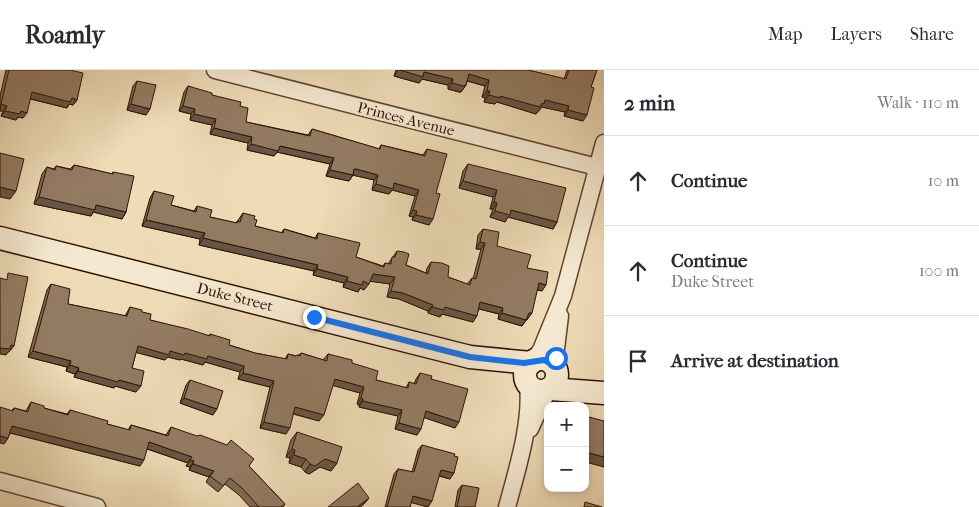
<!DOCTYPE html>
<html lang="en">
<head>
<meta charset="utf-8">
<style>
  body { margin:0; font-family:"IM FELL French Canon",serif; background:#f2f2f3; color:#2b2b33 }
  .controls { position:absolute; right:15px; bottom:15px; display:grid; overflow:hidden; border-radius:10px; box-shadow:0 2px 8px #0003 }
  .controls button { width:45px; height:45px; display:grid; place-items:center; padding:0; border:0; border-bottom:1px solid #e1e1e2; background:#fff; color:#2b2b33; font:25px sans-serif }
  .stop { position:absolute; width:15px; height:15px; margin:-11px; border:4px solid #1a73e8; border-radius:50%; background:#fff }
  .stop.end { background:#1a73e8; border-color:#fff; box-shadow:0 1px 5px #0008 }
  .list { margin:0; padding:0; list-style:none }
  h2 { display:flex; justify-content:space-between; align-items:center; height:65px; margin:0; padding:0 20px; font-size:21px }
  h2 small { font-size:16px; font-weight:400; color:#7c7c81 }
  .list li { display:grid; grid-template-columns:32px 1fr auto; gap:15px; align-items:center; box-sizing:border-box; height:90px; padding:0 20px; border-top:1px solid #e1e1e2 }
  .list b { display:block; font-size:19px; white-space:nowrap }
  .list p { margin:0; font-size:16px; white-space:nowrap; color:#7c7c81 }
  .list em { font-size:16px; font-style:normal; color:#7c7c81 }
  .icon { flex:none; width:28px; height:28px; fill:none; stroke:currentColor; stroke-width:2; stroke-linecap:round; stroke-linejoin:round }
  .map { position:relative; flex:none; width:604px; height:437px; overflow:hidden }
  header { display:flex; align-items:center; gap:30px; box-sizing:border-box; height:70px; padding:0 25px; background:#fff; border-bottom:1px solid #e1e1e2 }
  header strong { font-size:24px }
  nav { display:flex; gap:28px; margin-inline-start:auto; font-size:18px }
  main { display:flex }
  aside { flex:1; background:#fff }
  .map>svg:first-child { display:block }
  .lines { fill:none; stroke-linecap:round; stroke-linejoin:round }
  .street-casing { stroke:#604432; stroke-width:19 }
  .secondary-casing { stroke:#301205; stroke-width:25 }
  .street { stroke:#f4e8d0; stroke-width:16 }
  .secondary { stroke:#f4e8d0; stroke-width:22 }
  .wall { fill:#7e6a54; stroke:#301205 }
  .shaded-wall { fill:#675645; stroke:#301205 }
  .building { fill:#937b62; stroke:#301205 }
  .route { stroke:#1a73e8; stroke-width:6 }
  .labels { text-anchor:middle; stroke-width:5; stroke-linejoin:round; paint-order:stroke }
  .street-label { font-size:15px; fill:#301205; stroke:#f4e8d0 }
</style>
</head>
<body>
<header>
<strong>Roamly</strong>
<nav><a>Map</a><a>Layers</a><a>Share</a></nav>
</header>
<main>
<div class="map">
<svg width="604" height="437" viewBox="0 0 604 437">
  <rect width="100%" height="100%" fill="#eedcb7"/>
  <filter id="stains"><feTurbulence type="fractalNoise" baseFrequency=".004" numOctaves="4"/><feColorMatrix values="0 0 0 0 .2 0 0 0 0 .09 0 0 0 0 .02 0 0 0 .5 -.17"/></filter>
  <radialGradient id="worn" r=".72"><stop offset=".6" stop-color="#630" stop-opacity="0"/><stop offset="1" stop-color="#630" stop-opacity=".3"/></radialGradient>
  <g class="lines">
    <defs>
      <g id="street">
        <polyline points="215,0 597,97"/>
        <polyline points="533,291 541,280 563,226 604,73"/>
        <polyline points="554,295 560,246"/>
        <polyline points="530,359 548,320"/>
        <polyline points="0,411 97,437"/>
        <path d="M 507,437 C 517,400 532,353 528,315"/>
      </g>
      <g id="secondary">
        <polyline points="0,168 470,287 531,293"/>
        <circle cx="541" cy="305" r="16"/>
        <polyline points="550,319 604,323"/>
      </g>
    </defs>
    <use href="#street" class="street-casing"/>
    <use href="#secondary" class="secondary-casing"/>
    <use href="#street" class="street"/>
    <use href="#secondary" class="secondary"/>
  </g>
  <g class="wall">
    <polygon points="6,0 70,0 77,30 73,35 69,34 67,38 30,29 23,48 18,47 16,50 1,46 3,41 0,41 0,26"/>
    <polygon points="396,0 528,0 564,9 567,0 597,0 591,17 583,51 564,46 565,42 542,37 536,44 497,32 495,34 484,32 485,28 482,27 485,16 467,11 466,15 461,22 459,22 448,19 448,15 422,9 419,13 394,6"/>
    <polygon points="137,11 146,45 127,40 133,16"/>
    <polygon points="188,16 240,36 246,52 308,65 312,59 379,79 381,75 423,85 427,79 436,123 429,155 412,150 413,147 409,146 415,126 392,120 389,124 372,120 374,110 353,105 349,111 326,106 330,94 277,82 274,86 247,80 248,73 210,64 212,55 190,50 191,44 179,41 184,22"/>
    <polygon points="468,94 557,152 553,159 508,147 505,152 490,147 493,139 490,139 493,127 459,118 463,101"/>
    <polygon points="74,95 112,104 113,102 126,142 122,149 93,142 91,146 34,134 42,104 47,97 54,99 56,96 70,99"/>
    <polygon points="154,121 171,135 194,141 197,136 210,147 236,153 243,143 254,149 255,156 281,163 284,159 315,168 318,163 356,187 383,196 385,193 388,194 397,181 406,195 426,203 427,198 431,192 448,207 467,214 472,208 473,209 481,179 476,179 478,165 483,159 497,176 527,198 542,221 537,220 527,250 527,249 522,256 498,249 499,244 479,239 473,252 442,244 440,247 428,243 428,241 399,229 387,227 390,214 370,211 364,220 360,218 358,222 343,217 344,213 313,205 314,201 199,175 200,169 142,156 150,128"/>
    <polygon points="51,214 68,234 125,246 130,237 142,242 150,250 209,266 210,264 229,275 255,283 285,289 288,284 296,286 297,285 299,285 301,283 323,290 328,284 352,293 376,310 406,318 409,312 414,314 416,309 420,303 431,309 455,358 424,347 417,365 395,359 398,346 359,337 359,335 357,334 360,323 333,315 319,351 293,344 286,364 260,358 270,317 238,309 240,302 205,292 203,295 181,289 180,290 168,287 165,290 136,282 132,298 136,322 115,316 114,318 74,307 75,304 66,301 67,297 28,287 47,220"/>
    <polygon points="190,310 213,345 180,333 186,315"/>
    <polygon points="31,332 44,338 67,344 70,340 107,354 128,360 131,355 166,365 171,357 249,396 285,434 283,437 250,437 239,425 225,414 218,422 206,412 209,407 189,400 190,397 186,396 188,393 147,379 140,396 10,363 8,368 4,374 12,340 14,338 26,341"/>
    <polygon points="297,362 337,393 331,401 320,397 309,404 305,402 301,397 289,393 290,388 286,387 291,370"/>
    <polygon points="422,375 450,409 439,406 428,437 411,432 410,437 385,437 394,404 398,399 412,402 418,380"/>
    <polygon points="462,415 475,437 455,437 458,420"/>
  </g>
  <g class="shaded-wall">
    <polygon points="398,0 424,2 453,9 448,15 422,9 419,13 394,6"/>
    <polygon points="469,4 489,10 485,16 465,10"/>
    <polygon points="452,13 466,15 461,22 459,22 448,19"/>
    <polygon points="487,21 490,21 485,28 482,27"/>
    <polygon points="32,22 72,28 77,30 73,35 69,34 67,38 28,28"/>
    <polygon points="489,25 500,26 542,33 545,30 569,36 565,42 542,37 536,44 497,32 495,34 484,32"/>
    <polygon points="1,34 7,36 3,41 0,41"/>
    <polygon points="131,34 150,39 146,45 127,40"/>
    <polygon points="183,36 195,39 191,44 179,41"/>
    <polygon points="568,40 587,45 583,51 564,46"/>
    <polygon points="5,41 21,41 27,43 23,48 18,47 16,50 1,46"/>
    <polygon points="194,44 216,49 212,55 190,50"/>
    <polygon points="214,58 252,67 248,73 210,64"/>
    <polygon points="251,74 280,76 334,88 330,94 277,82 274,86 247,80"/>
    <polygon points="354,99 356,99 378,105 374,110 352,105"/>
    <polygon points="330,100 353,105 349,111 326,106"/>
    <polygon points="463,111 497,120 493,127 459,118"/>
    <polygon points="394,113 419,120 415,126 392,120 389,124 372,120 376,114"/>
    <polygon points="0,117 16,121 10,129 0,127"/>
    <polygon points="39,127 96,135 126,142 122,149 93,142 91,146 34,134"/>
    <polygon points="494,132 497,133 493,139 490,139"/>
    <polygon points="413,140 417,141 413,147 409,146"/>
    <polygon points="511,140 557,152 553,159 508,147 505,152 490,147 495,141"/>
    <polygon points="416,145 433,149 429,155 412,150"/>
    <polygon points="146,150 205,163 200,169 142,156"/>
    <polygon points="203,168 318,195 314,201 199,175"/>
    <polygon points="480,172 485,173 481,179 476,179"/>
    <polygon points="317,199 348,207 344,213 313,205"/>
    <polygon points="373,204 395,207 390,214 368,211"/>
    <polygon points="347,211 363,211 369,214 364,220 360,218 358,222 343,217"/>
    <polygon points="539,213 546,215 542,221 535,219"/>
    <polygon points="391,221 403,223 433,235 428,241 399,229 387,227"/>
    <polygon points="480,232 503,238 499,244 476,238"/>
    <polygon points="432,237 445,237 477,246 473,252 442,244 440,247 428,243"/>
    <polygon points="502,243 526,250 522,256 498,249"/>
    <polygon points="529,243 532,243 527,250 525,249"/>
    <polygon points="11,275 14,276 9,282 8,282 6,285 0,284 0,278"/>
    <polygon points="138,276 208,286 244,296 240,302 205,292 203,295 181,289 180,290 168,287 165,290 134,282"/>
    <polygon points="33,281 71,291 67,297 28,287"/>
    <polygon points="70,295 79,298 75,304 66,301"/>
    <polygon points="78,301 119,310 141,316 136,322 115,316 114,318 74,307"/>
    <polygon points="243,303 274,311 270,317 238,309"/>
    <polygon points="335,309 364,317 360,323 331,315"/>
    <polygon points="184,328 217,339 213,345 180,333"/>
    <polygon points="361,328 363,329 359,335 357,334"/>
    <polygon points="363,331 402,340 398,346 359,337"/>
    <polygon points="295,337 324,345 319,351 291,343"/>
    <polygon points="426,341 459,352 455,358 422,347"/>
    <polygon points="264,352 290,358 286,364 260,358"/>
    <polygon points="399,353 421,359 417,365 395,359"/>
    <polygon points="12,356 144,390 140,396 7,362"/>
    <polygon points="0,366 8,368 4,374 0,373"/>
    <polygon points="149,372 192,387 188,393 145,378"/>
    <polygon points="292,379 295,380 290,388 286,387"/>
    <polygon points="585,382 604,387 604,397 585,392"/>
    <polygon points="294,385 306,389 301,397 289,393"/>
    <polygon points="325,389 337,393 331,401 320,397 309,404 305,402 310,394"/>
    <polygon points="190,390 194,391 190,397 186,396"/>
    <polygon points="193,394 214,401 209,407 189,400"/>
    <polygon points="441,400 454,403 450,409 437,405"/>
    <polygon points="413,426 432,431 428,437 409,432"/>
    <polygon points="369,428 365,433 361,437 357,437"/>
  </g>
  <g class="building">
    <polygon points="9,0 70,0 83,3 77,30 72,28 70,32 32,22 27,43 21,41 20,44 5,41 7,36 1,34"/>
    <polygon points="400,0 528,0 566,9 569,0 597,0 591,17 594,18 587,45 568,40 569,36 545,30 544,34 542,33 540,37 500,26 500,28 489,25 490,21 487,21 489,10 469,4 466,15 463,16 452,13 453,9 424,2 423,7"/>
    <polygon points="137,11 156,15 150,39 131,34"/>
    <polygon points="188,16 212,23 212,25 241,32 240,36 248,38 246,52 310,66 312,59 380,79 381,75 425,86 427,79 447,84 436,123 440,124 433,149 416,145 417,141 413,140 419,120 394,113 393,119 376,114 378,105 356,99 354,99 353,105 330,100 334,88 280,76 278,81 251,74 252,67 214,58 216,49 194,44 195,39 183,36"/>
    <polygon points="0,83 24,89 16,121 0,117"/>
    <polygon points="468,94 566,118 557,152 511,140 510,145 495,141 497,133 494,132 497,120 463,111"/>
    <polygon points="74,95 113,104 113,102 134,106 126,142 96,135 95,140 39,127 47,97 55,100 56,96 72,100"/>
    <polygon points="154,121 174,126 171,135 196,142 197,136 212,140 210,147 237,153 237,151 240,152 243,143 255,146 254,149 257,150 255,156 283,163 284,159 317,169 318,163 360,173 356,187 384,197 385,193 391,194 392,187 395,187 397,181 404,182 409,184 406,195 428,204 431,192 442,193 449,196 448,207 470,215 472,208 476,209 485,173 480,172 483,159 499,162 497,176 531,185 527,198 548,202 546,215 539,213 532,243 529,243 526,250 502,243 503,238 480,232 477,246 445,237 444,240 432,237 433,235 403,223 391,221 395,207 373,204 369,214 363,211 362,215 347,211 348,207 317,199 318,195 203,168 205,163 146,150"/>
    <polygon points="8,203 28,207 14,276 11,275 10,279 0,278 0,208 7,210"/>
    <polygon points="51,214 70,219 68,234 127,246 130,237 142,240 142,242 151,244 150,250 188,259 210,266 210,264 230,270 229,275 255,283 287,289 288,284 296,286 297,285 300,286 301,283 327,291 328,284 352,290 352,293 378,301 376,310 408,318 409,312 416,314 420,303 432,306 431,309 468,319 459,352 426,341 421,359 399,353 402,340 363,331 363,329 361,328 364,317 335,309 324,345 295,337 290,358 264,352 274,311 243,303 244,296 208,286 207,289 185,283 184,285 170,281 169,285 138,276 132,298 144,301 141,316 119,310 118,312 78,301 79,298 70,295 71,291 33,281"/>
    <polygon points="190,310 223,321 217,339 184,328"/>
    <polygon points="31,332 44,336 44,338 68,345 70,340 108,351 107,354 130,360 131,355 168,366 171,357 197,366 200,365 227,375 231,370 254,389 249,396 285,434 281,437 259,437 243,419 230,408 223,416 210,406 214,401 193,394 194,391 190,390 192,387 149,372 144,390 12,356 8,368 0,366 0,337 13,341 14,338 28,342"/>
    <polygon points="585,346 604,351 604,387 585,382"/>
    <polygon points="297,362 342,377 337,393 325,389 315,396 310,394 306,389 294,385 295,380 292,379"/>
    <polygon points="422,375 455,384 454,386 458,387 454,403 441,400 432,431 413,426 410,437 387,437 398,399 414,402"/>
    <polygon points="358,413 369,428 357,437 328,437"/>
    <polygon points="462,415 479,418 475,437 457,437"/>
    <polygon points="585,432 602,437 584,437"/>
  </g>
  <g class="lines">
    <polyline class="route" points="314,247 470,287 524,293 544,290 554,295 556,288"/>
  </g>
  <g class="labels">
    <g class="street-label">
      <text transform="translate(406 49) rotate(14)" y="5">Princes Avenue</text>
      <text transform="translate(235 227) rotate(14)" y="5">Duke Street</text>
    </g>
  </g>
  <rect width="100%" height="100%" filter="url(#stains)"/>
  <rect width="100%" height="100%" fill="url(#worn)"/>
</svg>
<div class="controls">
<button>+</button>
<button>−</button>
</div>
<div class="stop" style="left:556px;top:288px"></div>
<div class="stop end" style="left:314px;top:247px"></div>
</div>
<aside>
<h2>2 min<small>Walk · 110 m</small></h2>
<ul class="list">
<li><svg class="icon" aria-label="ahead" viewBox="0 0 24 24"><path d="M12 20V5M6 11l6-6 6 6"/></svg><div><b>Continue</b></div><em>10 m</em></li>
<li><svg class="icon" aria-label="ahead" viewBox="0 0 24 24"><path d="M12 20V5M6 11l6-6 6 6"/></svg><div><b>Continue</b><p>Duke Street</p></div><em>100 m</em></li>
<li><svg class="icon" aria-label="arrive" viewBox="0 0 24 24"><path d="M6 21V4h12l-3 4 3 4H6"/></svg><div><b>Arrive at destination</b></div></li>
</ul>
</aside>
</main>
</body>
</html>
